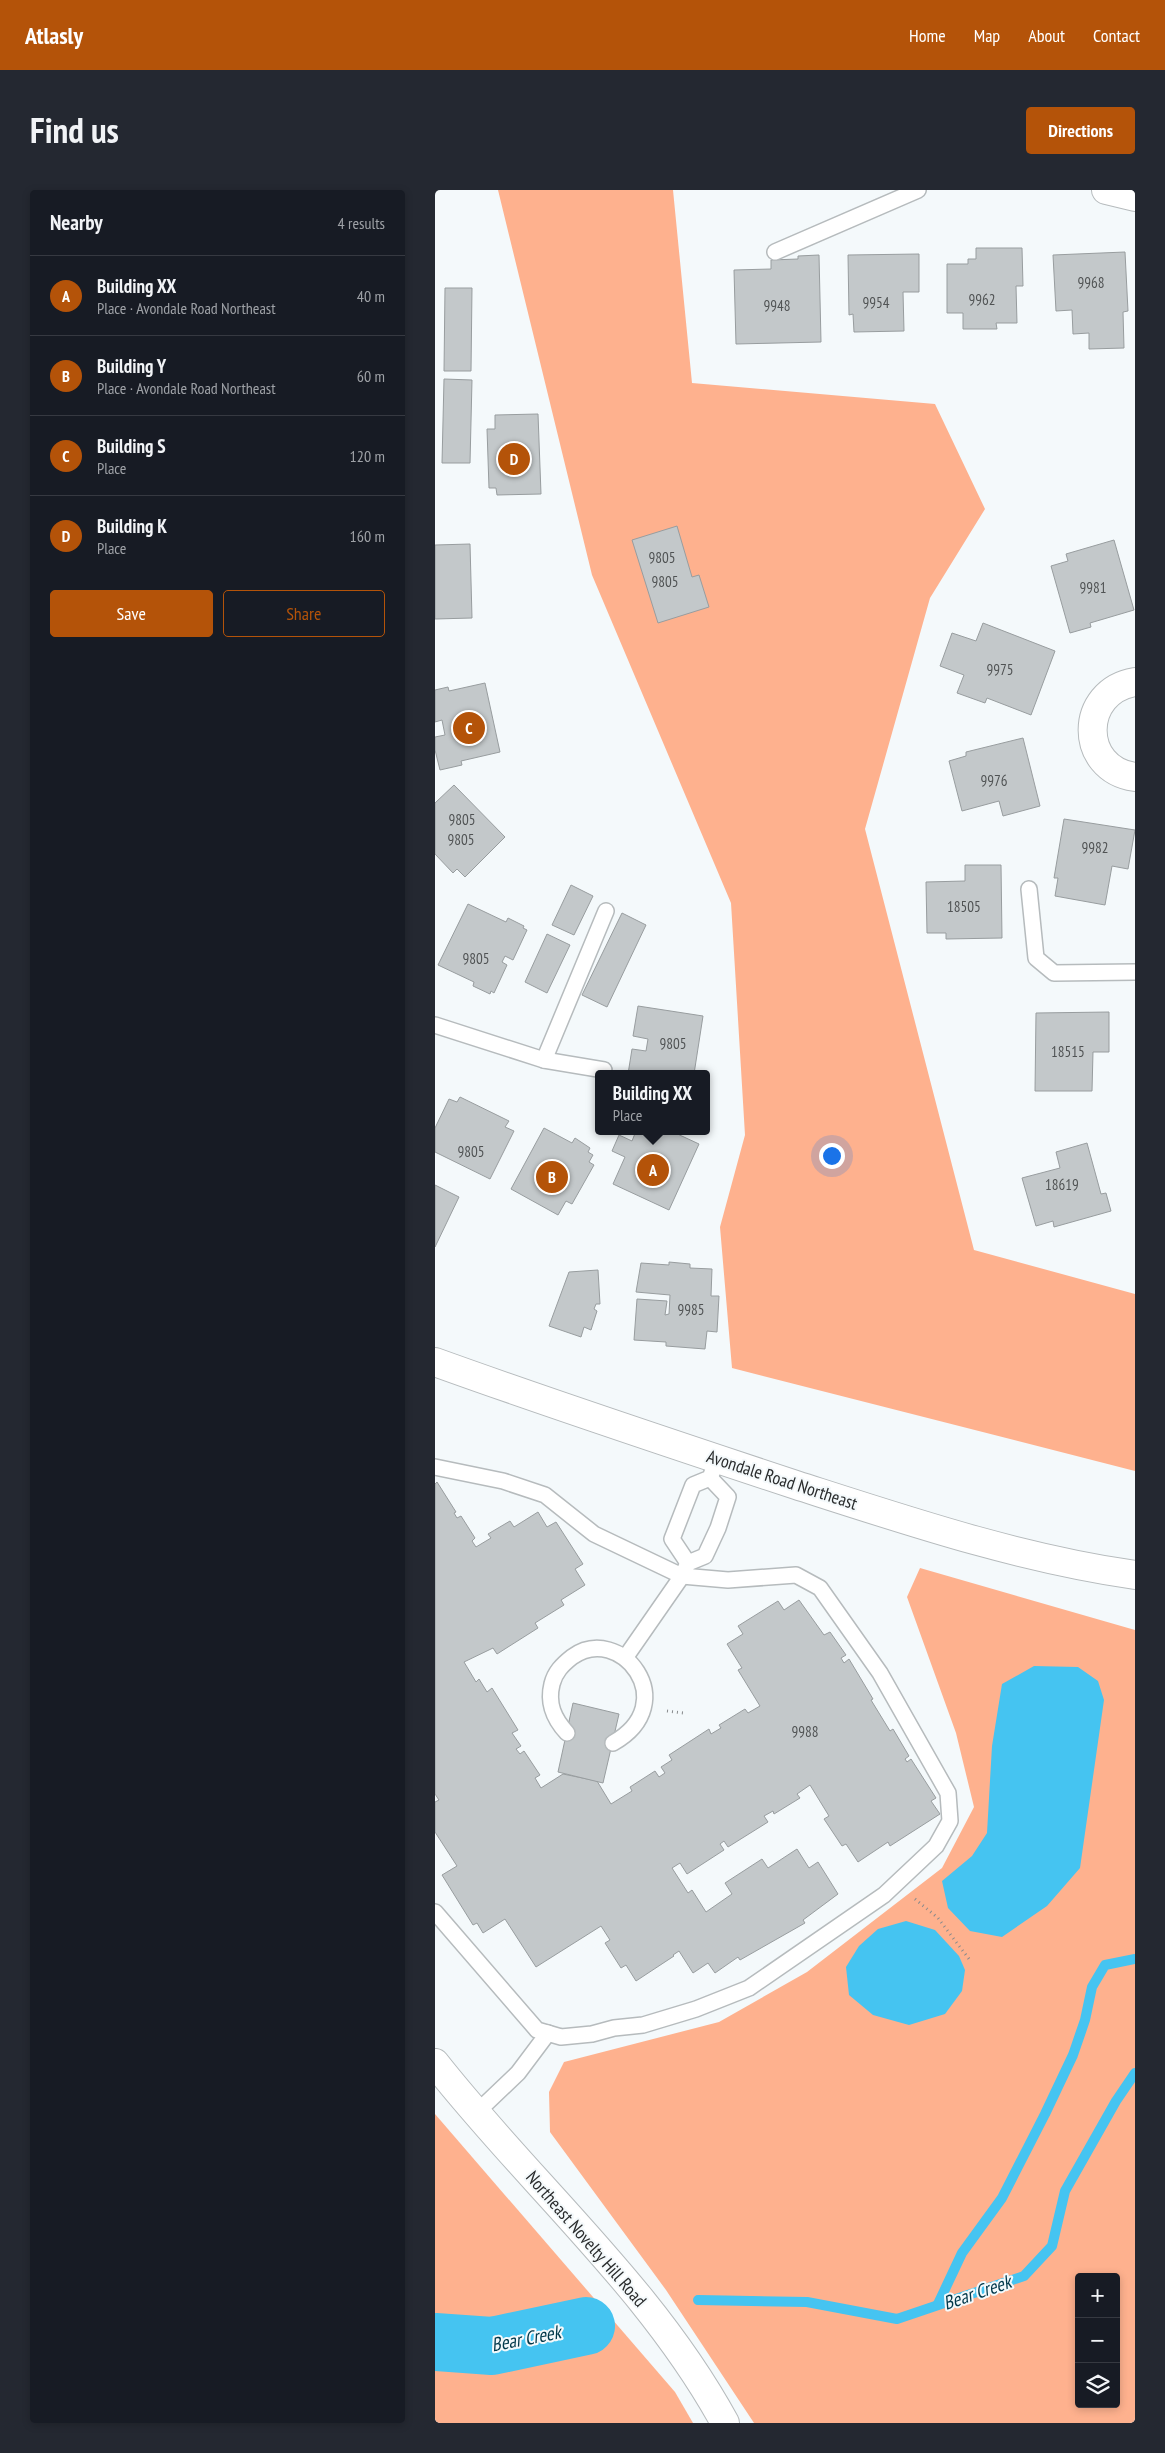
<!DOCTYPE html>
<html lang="en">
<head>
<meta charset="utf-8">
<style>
  body { margin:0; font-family:"PT Sans Narrow",sans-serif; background:#242831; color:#f1f3f6 }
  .controls { position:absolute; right:15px; bottom:15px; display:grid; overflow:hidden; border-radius:5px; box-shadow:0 2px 8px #0003 }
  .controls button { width:45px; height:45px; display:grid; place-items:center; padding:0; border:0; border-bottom:1px solid #363941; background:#171b24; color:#f1f3f6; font:25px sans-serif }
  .you { position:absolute; left:396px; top:965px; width:18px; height:18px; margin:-12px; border:4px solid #fff; border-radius:50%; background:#1a73e8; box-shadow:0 0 0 8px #1a73e833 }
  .badge { display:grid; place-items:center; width:32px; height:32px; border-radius:50%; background:#b45309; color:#fff; font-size:16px; font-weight:700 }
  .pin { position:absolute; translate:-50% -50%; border:2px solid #fff; box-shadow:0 1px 5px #0006 }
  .popup { position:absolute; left:160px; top:880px; width:115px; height:65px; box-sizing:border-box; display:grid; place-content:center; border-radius:5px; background:#171b24; filter:drop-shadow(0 1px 4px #0005); font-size:16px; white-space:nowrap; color:#9ea1a6 }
  .popup b { font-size:19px; color:#f1f3f6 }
  .popup::after { content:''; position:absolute; left:50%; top:100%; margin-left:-10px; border:10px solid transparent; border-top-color:#171b24 }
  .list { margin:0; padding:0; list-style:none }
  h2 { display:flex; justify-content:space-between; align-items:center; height:65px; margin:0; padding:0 20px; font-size:21px }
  h2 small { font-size:16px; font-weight:400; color:#9ea1a6 }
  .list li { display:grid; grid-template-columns:32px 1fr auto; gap:15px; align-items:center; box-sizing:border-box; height:80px; padding:0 20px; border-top:1px solid #363941 }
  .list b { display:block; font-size:19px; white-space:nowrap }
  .list p { margin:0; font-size:16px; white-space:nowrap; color:#9ea1a6 }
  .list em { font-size:16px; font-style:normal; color:#9ea1a6 }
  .actions { display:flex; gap:10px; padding:15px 20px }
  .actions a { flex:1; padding:11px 0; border:1px solid #b45309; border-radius:5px; text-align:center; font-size:18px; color:#b45309 }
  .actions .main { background:#b45309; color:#fff }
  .icon { flex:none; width:28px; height:28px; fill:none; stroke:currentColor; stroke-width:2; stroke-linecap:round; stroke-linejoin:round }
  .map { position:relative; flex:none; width:700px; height:2233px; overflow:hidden; border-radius:5px }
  header { display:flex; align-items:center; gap:30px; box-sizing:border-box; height:70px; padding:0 25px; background:#b45309; color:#fff }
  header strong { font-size:24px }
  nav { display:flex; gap:28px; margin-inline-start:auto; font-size:18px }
  .intro { display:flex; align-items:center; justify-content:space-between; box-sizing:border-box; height:120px; padding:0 30px }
  h1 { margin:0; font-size:35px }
  .button { padding:12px 22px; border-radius:5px; background:#b45309; color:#fff; font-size:18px; font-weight:700 }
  main { display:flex; gap:30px; padding:0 30px }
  aside { flex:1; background:#171b24; border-radius:5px; box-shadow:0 2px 8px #0003 }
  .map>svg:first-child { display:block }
  .green { fill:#feb18e; fill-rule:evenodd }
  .water { fill:#45c4f1 }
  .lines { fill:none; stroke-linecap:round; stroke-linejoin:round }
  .stream { stroke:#45c4f1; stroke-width:10 }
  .river { stroke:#45c4f1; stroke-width:58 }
  .building { fill:#c3c8ca; stroke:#989d9f }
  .service-casing { stroke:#b6bbbd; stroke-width:18 }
  .minor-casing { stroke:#b6bbbd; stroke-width:30 }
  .secondary-casing { stroke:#b6bbbd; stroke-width:30 }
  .path { stroke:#878a8c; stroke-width:3; stroke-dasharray:1 4; stroke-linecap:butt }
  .service { stroke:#fff; stroke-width:15 }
  .minor { stroke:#fff; stroke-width:28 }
  .secondary { stroke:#fff; stroke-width:28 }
  .labels { text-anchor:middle; stroke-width:4; stroke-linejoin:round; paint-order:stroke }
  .number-label { font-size:15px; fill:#505354 }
  .street-label { font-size:18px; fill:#2a2c2d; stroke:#f4f9fb }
  .water-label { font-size:19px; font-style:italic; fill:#00384a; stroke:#f4f9fb }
</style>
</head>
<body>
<header>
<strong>Atlasly</strong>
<nav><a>Home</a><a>Map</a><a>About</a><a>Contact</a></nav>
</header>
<div class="intro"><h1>Find us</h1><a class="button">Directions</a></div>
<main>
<aside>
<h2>Nearby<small>4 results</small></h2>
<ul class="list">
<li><span class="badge">A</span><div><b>Building XX</b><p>Place · Avondale Road Northeast</p></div><em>40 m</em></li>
<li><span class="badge">B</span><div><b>Building Y</b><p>Place · Avondale Road Northeast</p></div><em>60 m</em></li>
<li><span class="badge">C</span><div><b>Building S</b><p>Place</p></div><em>120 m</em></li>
<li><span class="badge">D</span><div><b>Building K</b><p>Place</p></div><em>160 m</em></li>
</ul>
<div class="actions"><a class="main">Save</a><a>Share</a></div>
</aside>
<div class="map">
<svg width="700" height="2233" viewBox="0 0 700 2233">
  <rect width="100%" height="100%" fill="#f4f9fb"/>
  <g class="green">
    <polygon points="63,0 238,0 257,193 500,214 550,319 495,408 430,639 539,1060 700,1104 700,1281 297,1178 285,1037 310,945 296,713 157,385"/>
    <path d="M 485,1378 L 700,1440 L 700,2233 L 319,2233 L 231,2100 L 115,1942 L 114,1902 L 129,1872 L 284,1832 L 372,1782 L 507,1678 L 539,1617 L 521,1543 L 472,1407 ZM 644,2087 L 681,2087 L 681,2214 L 644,2214 Z"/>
    <polygon points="0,1924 240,2202 258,2233 0,2233"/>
  </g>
  <g class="water">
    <polygon points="599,1476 643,1477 663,1491 669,1510 645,1678 612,1716 567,1747 535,1741 513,1718 507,1691 537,1666 552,1643 557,1556 567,1494"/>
    <polygon points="471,1731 500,1740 524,1766 530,1780 527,1801 510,1824 474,1835 438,1825 414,1805 411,1777 424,1756 443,1739"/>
  </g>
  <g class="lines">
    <g class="stream">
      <polyline points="263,2110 372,2112 462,2129 589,2086 617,2056 630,2001 681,1911 700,1883"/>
      <polyline points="503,2114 527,2063 567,2008 610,1924 638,1865 650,1830 657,1797 670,1775 700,1769"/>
    </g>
    <polyline class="river" points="0,2152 57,2156 151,2136"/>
  </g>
  <g class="building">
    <polygon points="541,58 587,58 588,96 581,96 582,133 561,133 562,139 528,139 528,123 512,123 512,74 533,74 533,69 541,69"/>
    <polygon points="690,62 693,121 688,122 689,158 654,159 654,143 638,144 637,120 621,121 618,65"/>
    <polygon points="484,64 484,102 468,102 469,141 419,142 418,124 414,125 413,65"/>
    <polygon points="384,65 386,152 301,154 299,80 336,79 336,70 363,69 363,66"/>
    <polygon points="10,98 37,98 36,181 9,181"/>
    <polygon points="9,189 37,190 35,273 7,273"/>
    <polygon points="103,224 106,304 62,305 61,298 54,298 52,239 60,239 60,225"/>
    <polygon points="242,336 257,387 264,385 274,417 223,433 197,350"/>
    <polygon points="679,350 699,420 655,433 656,437 635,443 616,376 633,371 631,364"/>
    <polygon points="35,354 37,428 0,429 0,355"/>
    <polygon points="548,433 620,461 596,525 552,508 550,513 522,503 529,485 505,476 517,443 541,451"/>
    <polygon points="50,493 65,562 26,571 27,575 5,580 0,560 0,547 10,545 7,530 0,532 0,500 13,497 14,501"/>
    <polygon points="588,548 605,616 568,626 564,611 527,621 514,571 531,566 531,562"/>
    <polygon points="19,595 70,647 30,687 22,679 18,683 0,664 0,613"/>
    <polygon points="629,629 700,640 693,679 677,676 670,715 620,706 623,688 619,688"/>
    <polygon points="530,675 566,675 567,748 511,749 511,743 492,743 491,692 530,691"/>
    <polygon points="136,695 158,706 139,745 117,735"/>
    <polygon points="33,714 71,732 73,728 89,736 88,738 92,740 78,770 70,766 67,772 72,775 59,803 56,801 55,804 38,796 39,792 3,775"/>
    <polygon points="187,723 211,735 172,817 147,805"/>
    <polygon points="112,744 135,755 112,803 90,792"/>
    <polygon points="203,816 268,826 259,884 193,884 197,859 211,861 213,849 198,846"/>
    <polygon points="674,822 674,862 658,862 657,901 600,901 601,823"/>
    <polygon points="25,907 74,931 70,937 79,941 55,989 0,962 0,938 14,909 22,912"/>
    <polygon points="109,938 137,953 140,948 155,958 153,962 158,965 154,972 159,975 137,1014 131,1011 123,1025 76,999"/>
    <polygon points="201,941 236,941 264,954 234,1020 178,994 190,967 177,961 184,945 197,951"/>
    <polygon points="652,953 666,1004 671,1003 676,1021 619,1037 618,1031 601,1036 587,988 625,978 621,962"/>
    <polygon points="0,995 24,1007 0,1057"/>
    <polygon points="234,1072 255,1074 255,1078 277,1079 276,1106 284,1106 282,1142 272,1141 270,1159 231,1156 231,1152 199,1150 202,1109 232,1111 230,1125 234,1124 235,1105 201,1102 206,1073 234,1075"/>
    <polygon points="163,1080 165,1114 161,1114 159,1119 162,1121 156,1140 149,1137 146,1147 114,1136 134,1082"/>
    <polygon points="2,1292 21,1322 19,1323 22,1328 26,1326 40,1348 37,1351 41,1357 56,1348 53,1344 75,1331 79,1337 103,1322 112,1337 121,1332 148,1374 140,1379 150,1395 126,1410 129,1415 100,1433 103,1438 62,1464 58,1458 29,1472 41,1492 44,1489 52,1502 57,1498 83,1540 77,1543 86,1556 81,1559 85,1564 89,1561 105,1585 100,1588 106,1598 128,1584 162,1591 176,1614 197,1601 195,1597 220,1581 224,1587 230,1583 226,1577 237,1570 234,1565 274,1539 276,1544 286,1538 284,1535 310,1519 313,1523 325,1516 303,1480 307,1478 292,1454 308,1444 303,1436 343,1411 349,1420 364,1410 389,1445 395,1442 411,1465 406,1468 409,1473 414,1469 438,1509 436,1510 455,1541 458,1539 474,1566 470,1569 472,1572 476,1569 501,1608 496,1611 505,1624 455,1656 453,1652 423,1672 411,1654 407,1656 389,1629 394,1626 375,1595 362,1604 365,1608 339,1624 338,1621 329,1626 333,1632 293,1657 289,1651 285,1654 289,1660 252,1684 245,1673 237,1678 253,1703 257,1700 271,1722 297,1704 290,1693 327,1669 333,1678 362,1659 374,1678 383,1672 403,1704 368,1730 370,1733 305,1770 303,1767 280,1783 273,1773 258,1783 244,1761 238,1765 239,1766 201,1791 191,1775 186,1778 170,1753 175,1750 166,1736 101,1777 70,1729 48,1743 42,1733 38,1735 7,1685 22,1676 0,1642 0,1612 4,1610 0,1604 0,1294"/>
    <polygon points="138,1513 184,1524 168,1593 123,1582"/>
  </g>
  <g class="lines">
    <defs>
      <g id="service">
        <polyline points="340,62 483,0"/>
        <polyline points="594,699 601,768 619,783 700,782"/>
        <polyline points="0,835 109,870 171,721"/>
        <polyline points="109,870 169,880"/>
        <polyline points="0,1277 68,1291 110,1305 159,1344 247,1386 293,1390 361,1385 385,1398 445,1483 513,1603 515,1631 501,1656 449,1705 314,1798 261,1819 208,1835 179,1838 157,1844 126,1847 102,1840 0,1722"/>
        <polyline points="253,1373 237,1349 258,1295 275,1288 278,1280"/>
        <polyline points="190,1468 247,1386 253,1373 270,1366 283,1338 293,1307 275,1288"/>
        <path d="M 132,1543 C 119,1529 112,1514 117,1494 C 120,1482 127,1475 137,1467 C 185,1432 249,1513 178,1553"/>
        <polyline points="40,1924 83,1883 113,1843"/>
      </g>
      <g id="minor">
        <polyline points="671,0 700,7"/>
        <path d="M 700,492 C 644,501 643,579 700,587"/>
      </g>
      <g id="secondary">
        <path d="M 0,1172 C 119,1215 240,1255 361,1295 C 473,1331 583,1368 700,1385"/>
        <path d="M 0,1873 C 95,1994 216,2097 290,2233"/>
      </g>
    </defs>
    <use href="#service" class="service-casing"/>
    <use href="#minor" class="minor-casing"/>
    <use href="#secondary" class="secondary-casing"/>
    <g class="path">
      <polyline points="232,1521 248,1523"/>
      <polyline points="480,1709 503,1728 534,1769"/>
    </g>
    <use href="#service" class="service"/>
    <use href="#minor" class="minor"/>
    <use href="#secondary" class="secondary"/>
  </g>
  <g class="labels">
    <g class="number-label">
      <text x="656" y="98">9968</text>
      <text x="547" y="115">9962</text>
      <text x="441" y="118">9954</text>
      <text x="342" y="121">9948</text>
      <text x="227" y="373">9805</text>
      <text x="230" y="397">9805</text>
      <text x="658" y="403">9981</text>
      <text x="565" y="485">9975</text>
      <text x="559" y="596">9976</text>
      <text x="27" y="635">9805</text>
      <text x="26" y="655">9805</text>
      <text x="660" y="663">9982</text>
      <text x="529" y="722">18505</text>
      <text x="41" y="774">9805</text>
      <text x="238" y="859">9805</text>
      <text x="633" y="867">18515</text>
      <text x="36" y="967">9805</text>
      <text x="627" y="1000">18619</text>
      <text x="256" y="1125">9985</text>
      <text x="370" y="1547">9988</text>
    </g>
    <g class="street-label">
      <text transform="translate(347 1290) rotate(18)" y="6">Avondale Road Northeast</text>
      <text transform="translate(151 2049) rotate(49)" y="6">Northeast Novelty Hill Road</text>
    </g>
    <g class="water-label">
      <text transform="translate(542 2102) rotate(-19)" y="7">Bear Creek</text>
      <text transform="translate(91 2148) rotate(-11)" y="7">Bear Creek</text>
    </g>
  </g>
</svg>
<div class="controls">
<button>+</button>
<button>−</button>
<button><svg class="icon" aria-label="layers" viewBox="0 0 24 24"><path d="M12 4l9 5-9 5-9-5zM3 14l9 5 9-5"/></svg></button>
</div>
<div class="you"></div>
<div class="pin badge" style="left:218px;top:980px">A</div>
<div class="popup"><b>Building XX</b>Place</div>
<div class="pin badge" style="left:117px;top:987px">B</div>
<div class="pin badge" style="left:34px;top:538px">C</div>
<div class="pin badge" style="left:79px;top:269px">D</div>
</div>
</main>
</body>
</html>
